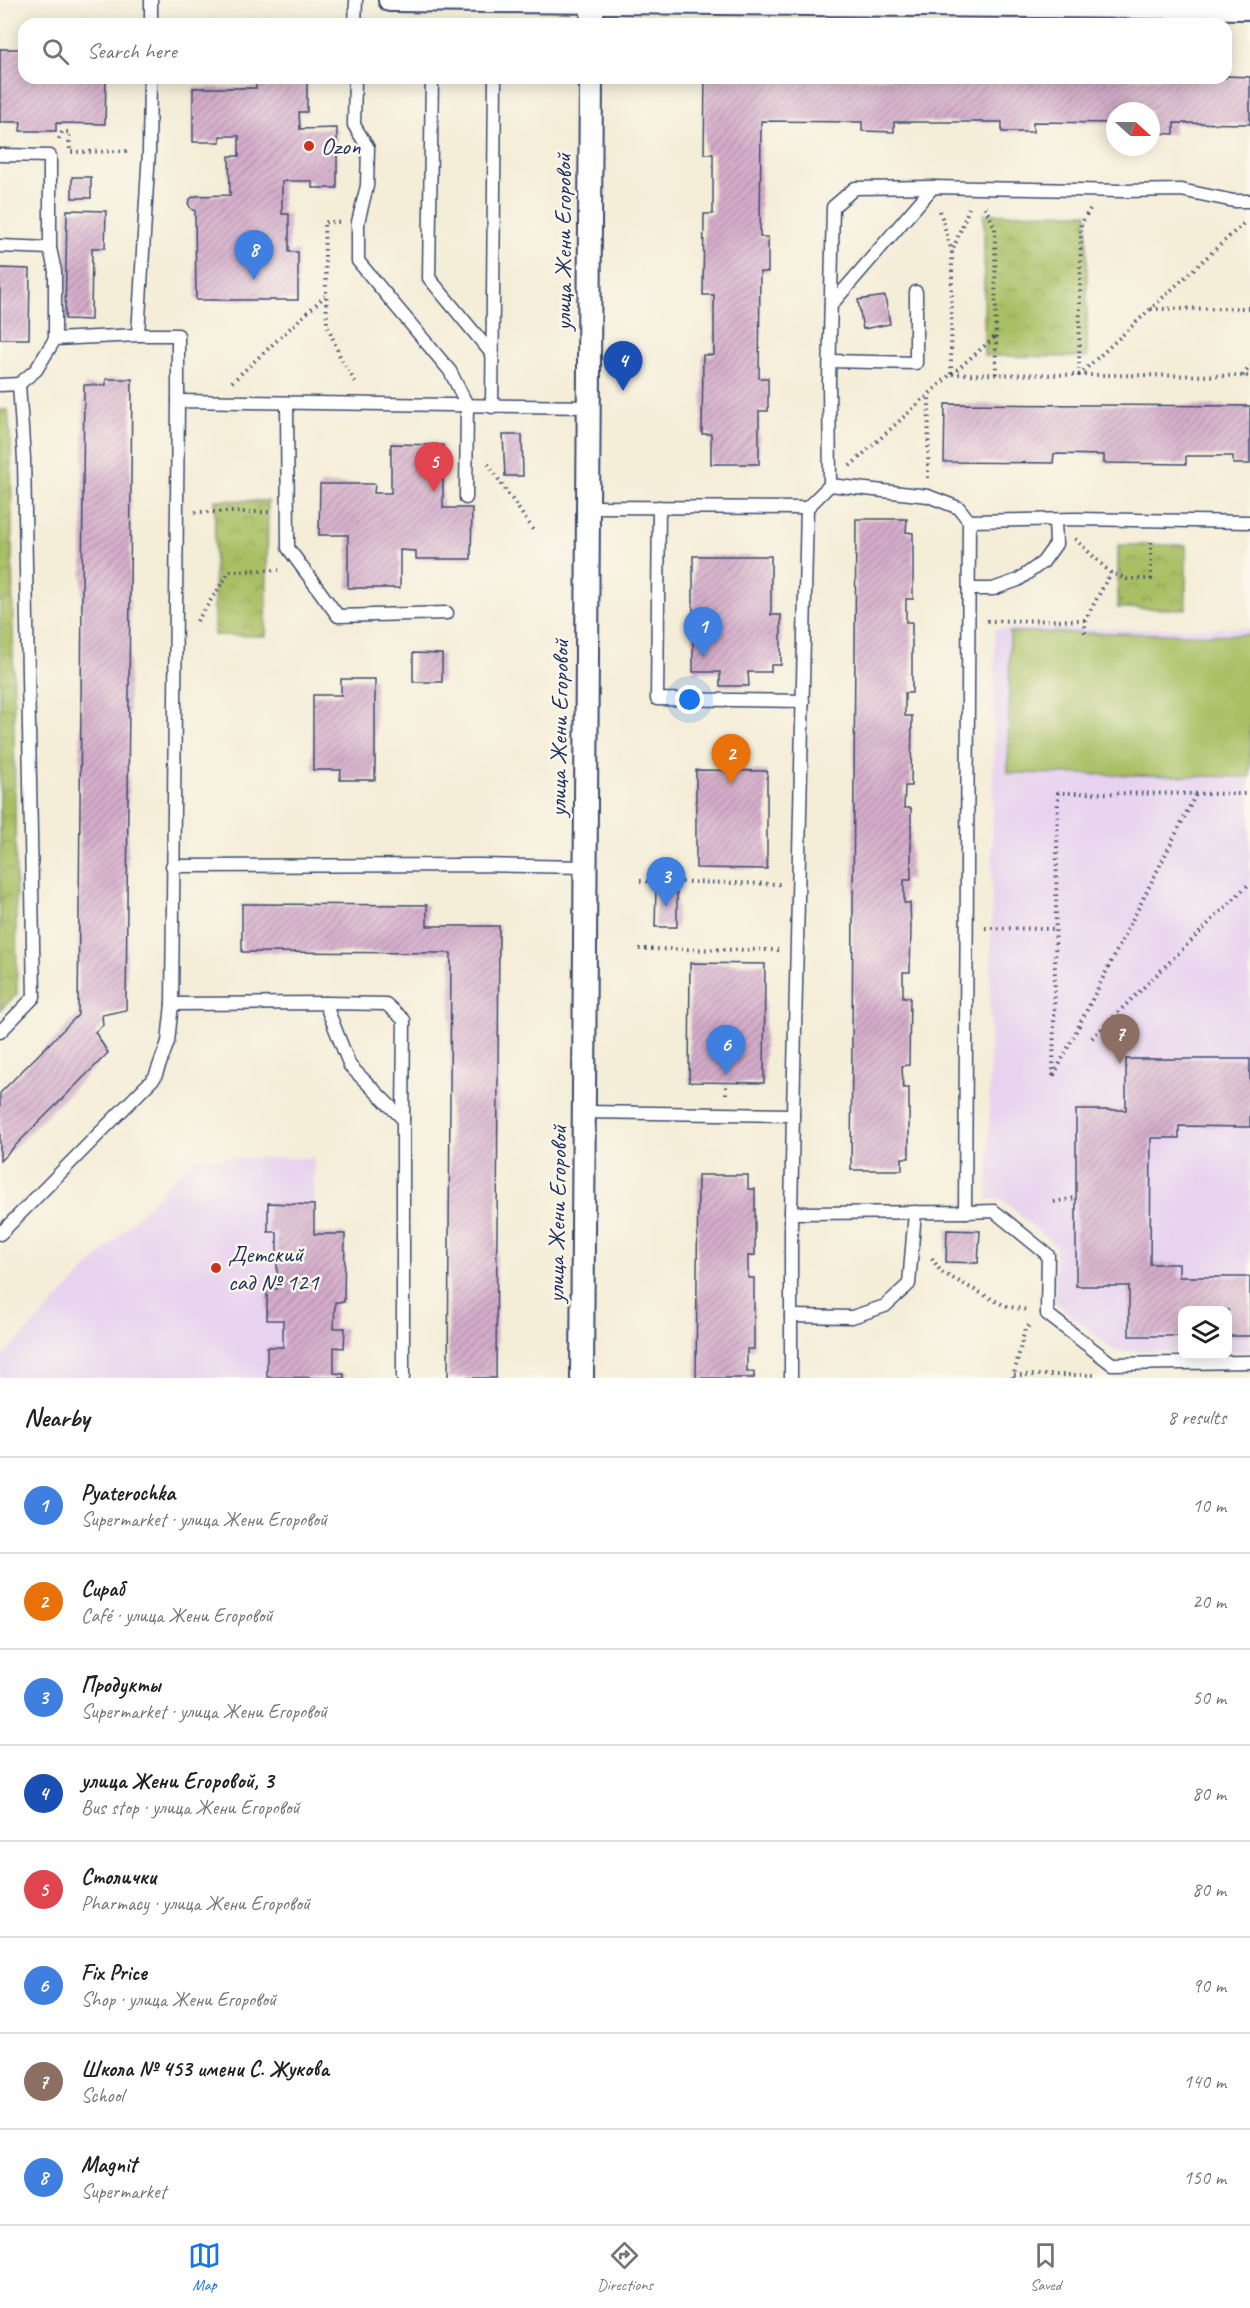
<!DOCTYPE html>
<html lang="en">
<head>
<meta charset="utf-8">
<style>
  body { margin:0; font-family:Caveat,sans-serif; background:#f6f6f6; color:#222 }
  .controls { position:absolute; right:18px; bottom:18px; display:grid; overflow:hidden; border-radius:12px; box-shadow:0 3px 15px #0003 }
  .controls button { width:54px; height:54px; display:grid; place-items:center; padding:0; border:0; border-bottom:2px solid #e0e0e0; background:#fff; color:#222; font:30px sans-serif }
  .compass { position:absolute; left:1106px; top:102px; width:54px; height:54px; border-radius:50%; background:#fff; box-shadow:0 3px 15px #0003; rotate:111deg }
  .you { position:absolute; left:690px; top:700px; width:21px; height:21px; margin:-15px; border:4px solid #fff; border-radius:50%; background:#1a73e8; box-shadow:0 0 0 9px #1a73e833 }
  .badge { display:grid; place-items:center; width:39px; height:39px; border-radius:50%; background:#1a73e8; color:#fff; font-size:20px; font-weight:700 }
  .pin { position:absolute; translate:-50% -50px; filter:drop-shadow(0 2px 3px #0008) }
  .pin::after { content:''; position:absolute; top:32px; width:21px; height:18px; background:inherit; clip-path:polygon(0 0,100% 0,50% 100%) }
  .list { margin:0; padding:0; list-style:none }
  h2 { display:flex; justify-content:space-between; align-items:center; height:78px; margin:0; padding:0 24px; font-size:26px }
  h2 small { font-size:20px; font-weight:400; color:#767676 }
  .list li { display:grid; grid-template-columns:39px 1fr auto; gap:18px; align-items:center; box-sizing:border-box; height:96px; padding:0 24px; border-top:2px solid #e0e0e0 }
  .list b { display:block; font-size:22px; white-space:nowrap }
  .list p { margin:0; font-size:20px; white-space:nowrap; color:#767676 }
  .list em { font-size:20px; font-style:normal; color:#767676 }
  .icon { flex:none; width:33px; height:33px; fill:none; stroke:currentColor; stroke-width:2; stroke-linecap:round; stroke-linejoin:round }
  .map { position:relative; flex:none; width:1250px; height:1378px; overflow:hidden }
  .search { position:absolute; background:#fff; box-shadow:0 3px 15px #0003; left:18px; right:18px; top:18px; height:66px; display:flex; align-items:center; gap:15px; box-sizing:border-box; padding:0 21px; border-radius:18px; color:#767676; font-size:22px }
  .sheet { height:846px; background:#fff }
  nav { display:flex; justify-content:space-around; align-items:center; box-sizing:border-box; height:84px; border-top:2px solid #e0e0e0; background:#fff; font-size:16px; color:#767676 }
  nav a { display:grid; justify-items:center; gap:3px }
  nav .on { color:#1a73e8 }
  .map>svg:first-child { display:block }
  .built { fill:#e7d2ef }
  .park { fill:url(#park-crowns); stroke:#627761; stroke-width:1.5 }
  .pitch { fill:#a9bf64; stroke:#627761; stroke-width:1.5 }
  .building { fill:url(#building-hatch) }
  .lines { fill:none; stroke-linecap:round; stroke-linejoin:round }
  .lane-casing { stroke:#3c4c70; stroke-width:15 }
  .street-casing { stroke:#3c4c70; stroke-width:26 }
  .path { stroke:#3c4c70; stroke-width:4; stroke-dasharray:1.5 4.5; stroke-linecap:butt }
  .lane { stroke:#fff; stroke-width:12 }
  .street { stroke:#fff; stroke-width:22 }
  .poi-dot { fill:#c8321e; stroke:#fbf7ec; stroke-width:2 }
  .labels { text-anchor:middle; stroke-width:5; stroke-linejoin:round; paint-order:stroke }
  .poi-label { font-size:24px; fill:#1b2f5e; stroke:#fbf7ec; text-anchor:start }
  .street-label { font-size:24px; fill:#1b2f5e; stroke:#fbf7ec }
</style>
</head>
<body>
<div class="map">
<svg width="1250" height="1378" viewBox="0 0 1250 1378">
  <defs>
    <pattern id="park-crowns" width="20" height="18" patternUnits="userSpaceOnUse" patternTransform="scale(1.5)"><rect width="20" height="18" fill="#a9bf64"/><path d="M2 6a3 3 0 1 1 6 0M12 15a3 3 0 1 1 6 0" fill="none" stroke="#899c56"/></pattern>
    <pattern id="building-hatch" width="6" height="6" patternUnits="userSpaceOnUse" patternTransform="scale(1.5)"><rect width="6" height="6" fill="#d5adcb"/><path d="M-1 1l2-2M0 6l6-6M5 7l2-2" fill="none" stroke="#ac8da8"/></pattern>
  </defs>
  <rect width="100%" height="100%" fill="#fbf7ec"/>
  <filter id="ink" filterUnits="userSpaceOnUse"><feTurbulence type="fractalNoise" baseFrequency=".0167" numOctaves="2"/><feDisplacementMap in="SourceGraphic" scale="12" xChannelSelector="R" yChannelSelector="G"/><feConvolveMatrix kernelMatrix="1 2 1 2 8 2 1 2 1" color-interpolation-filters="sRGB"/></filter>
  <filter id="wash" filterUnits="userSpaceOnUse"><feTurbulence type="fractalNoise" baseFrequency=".008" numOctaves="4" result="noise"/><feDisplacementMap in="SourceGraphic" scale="24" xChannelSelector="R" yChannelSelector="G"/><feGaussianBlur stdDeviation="1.35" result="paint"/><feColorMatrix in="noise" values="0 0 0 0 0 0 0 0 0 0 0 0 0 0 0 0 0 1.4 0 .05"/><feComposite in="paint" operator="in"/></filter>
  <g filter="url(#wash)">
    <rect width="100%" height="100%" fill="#f4edd7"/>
    <g class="built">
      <polygon points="1250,628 1250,1351 1228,1351 1228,1310 1182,1310 1182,1351 1115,1351 1055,1301 1056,1246 1001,1199 988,1200 995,629"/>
      <polygon points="193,1158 314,1158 314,1234 345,1234 344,1302 335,1302 334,1327 345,1328 344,1348 334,1348 334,1373 344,1374 344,1378 0,1378 0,1360"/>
    </g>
    <g class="park">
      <polygon points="1087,213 1087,357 984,356 984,214"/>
      <polygon points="0,410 8,410 11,450 17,994 0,1010"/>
      <polygon points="215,500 268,501 266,636 214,635"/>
      <polygon points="1118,545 1186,545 1186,609 1118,608"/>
    </g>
    <polygon class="pitch" points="1010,632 1250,635 1250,777 1008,773"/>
    <g id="blocks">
      <g class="building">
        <polygon points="0,49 24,49 24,78 106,78 105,124 56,123 56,131 20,131 21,122 0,122"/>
        <polygon points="1226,76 1250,77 1250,124 1174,123 1174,134 1151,133 1151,111 1115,111 1115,123 1033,122 1033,132 1002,132 1002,122 894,122 894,132 862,131 862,122 761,121 760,237 768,237 768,272 760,272 759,378 768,378 768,411 759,411 759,464 711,464 711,434 702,434 703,355 714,355 714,295 703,295 704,214 713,214 713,154 704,154 705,78 1226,78"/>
        <polygon points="256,78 307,78 307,112 299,112 300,129 337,128 337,188 312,188 312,181 282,181 282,214 289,214 289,252 298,252 298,300 196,300 195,211 191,209 188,203 191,198 196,196 230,195 229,156 239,156 239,136 220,136 220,142 193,142 193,88 256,88"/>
        <rect x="72" y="177" width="19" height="21"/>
        <polygon points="67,210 106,211 105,248 92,248 91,320 65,319"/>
        <polygon points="0,268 30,269 29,339 0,339"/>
        <polygon points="885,296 890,324 863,329 858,300"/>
        <polygon points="106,379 132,379 126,1010 102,1015 103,1025 95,1032 108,1053 0,1161 0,1093 78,1015 84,385 106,385"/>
        <polygon points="945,404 1250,406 1250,464 1233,464 1233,456 1186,456 1186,464 1104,463 1104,455 1054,454 1053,463 944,462"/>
        <polygon points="503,435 522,435 523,476 505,476"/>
        <polygon points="391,444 443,445 443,508 472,508 471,559 416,559 416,551 400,550 400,588 348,588 348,535 319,535 320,484 375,484 374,493 391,493"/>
        <polygon points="856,519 907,519 906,532 913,533 913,599 906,599 906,622 912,622 912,693 905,693 905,716 912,716 911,786 905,786 904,808 911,808 911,880 904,880 904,903 910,903 911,928 910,972 903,972 903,997 910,997 909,1065 902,1066 903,1088 909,1088 909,1158 902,1158 902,1170 851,1170"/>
        <polygon points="693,556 771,556 771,615 781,615 781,665 771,665 771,672 748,672 749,686 720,686 720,672 693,672"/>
        <polygon points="413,653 442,654 442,682 413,682"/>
        <polygon points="341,679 375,679 375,780 340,780 341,770 313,770 313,695 341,695"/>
        <polygon points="696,770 767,771 767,869 696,868"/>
        <polygon points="656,887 677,887 677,927 655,927"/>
        <polygon points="242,904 427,905 427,926 499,926 496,1378 448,1378 451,953 242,952"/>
        <polygon points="690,963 765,964 764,1083 689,1082"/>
        <polygon points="1126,1059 1250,1059 1250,1127 1179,1126 1179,1138 1151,1138 1150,1264 1179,1264 1179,1277 1250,1277 1250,1336 1228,1336 1228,1310 1182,1310 1182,1336 1129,1336 1129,1286 1076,1286 1076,1110 1126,1110"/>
        <polygon points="698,1175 748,1175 748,1189 755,1189 755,1255 748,1256 748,1278 754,1278 754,1349 747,1349 747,1372 754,1372 754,1378 696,1378"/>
        <polygon points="268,1203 314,1205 314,1234 345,1234 344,1302 335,1302 334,1328 345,1328 344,1348 334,1347 334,1373 344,1374 344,1378 267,1377 267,1347 283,1347 283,1320 267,1320 267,1289 277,1289 277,1232 268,1232"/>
        <polygon points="947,1230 980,1231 978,1263 946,1262"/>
      </g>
    </g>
  </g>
  <g filter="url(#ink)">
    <use href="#blocks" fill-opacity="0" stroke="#3c4c70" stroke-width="1.5"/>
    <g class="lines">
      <defs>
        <g id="lane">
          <polyline points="151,0 151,24"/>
          <polyline points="355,24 356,0"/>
          <polyline points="355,78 354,125 368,148 367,186 358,222 358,261 450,371 467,405 466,498"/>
          <polyline points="432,78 429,278 492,354"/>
          <polyline points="0,155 50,156 50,248 55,271 55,339"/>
          <polyline points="0,246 50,248"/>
          <polyline points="831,305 933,187"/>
          <polyline points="138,335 149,151 150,78"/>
          <polyline points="830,361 916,363 916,292"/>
          <polyline points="0,385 19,384 36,370 55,339 138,335 178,335 178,401"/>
          <polyline points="287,403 288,548 338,616 447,613"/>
          <polyline points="492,407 495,78"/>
          <polyline points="830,485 928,496 959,508 969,521 1076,519 1250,522"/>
          <polyline points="588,507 807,508 830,485 829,382 833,207 855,188 933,187 1122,191 1181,190 1234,201 1250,201"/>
          <polyline points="659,507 657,699 803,701"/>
          <polyline points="969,589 993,589 1018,580 1043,562 1056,544 1055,520"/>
          <polyline points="172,866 480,865 585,867"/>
          <polyline points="325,1003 386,1004 404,1020 403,1119"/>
          <polyline points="172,1004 178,401 589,407"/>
          <polyline points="0,1032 34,997 24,459 19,384"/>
          <polyline points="585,1112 793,1115 791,1213 965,1212 969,521"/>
          <polyline points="793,1115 807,508"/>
          <polyline points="965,1212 994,1211 1048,1255 1047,1314 1112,1364 1250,1362"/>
          <polyline points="0,1234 155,1077 168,1042 172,1004 325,1003 350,1066 403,1119 403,1378"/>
          <polyline points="791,1316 852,1317 885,1306 909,1284 915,1212"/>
          <polyline points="791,1378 791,1213"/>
        </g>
        <g id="street">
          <polyline points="390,0 1250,8"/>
          <polyline points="592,24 592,0"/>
          <polyline points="582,1378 591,78"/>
        </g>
      </defs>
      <use href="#lane" class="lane-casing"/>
      <use href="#street" class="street-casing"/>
      <g class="path">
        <polyline points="245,24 245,23"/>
        <polyline points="59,139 62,132 69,132 70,152 130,151"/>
        <polyline points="985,207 995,228 996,375"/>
        <polyline points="1090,209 1081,224 1079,375 1245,222"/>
        <polyline points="940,211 952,252"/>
        <polyline points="339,222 324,222 327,324 341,359 357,385"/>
        <polyline points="1151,309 1250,308"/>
        <polyline points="951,374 952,252 969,208"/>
        <polyline points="952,374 996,336"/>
        <polyline points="1243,376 1250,366"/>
        <polyline points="232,382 325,296"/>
        <polyline points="488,464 533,530"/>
        <polyline points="850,466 951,374 1250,376"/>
        <polyline points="928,478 929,395"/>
        <polyline points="195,512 269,512"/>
        <polyline points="1075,539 1111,573 1127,579 1151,579 1151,539"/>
        <polyline points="197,621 230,571 279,570"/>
        <polyline points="987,621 1085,620"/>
        <polyline points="1085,633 1085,620 1111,573"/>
        <polyline points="640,881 780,884"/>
        <polyline points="985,928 1056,929"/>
        <polyline points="639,949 778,950"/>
        <polyline points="1092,1038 1250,883"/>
        <polyline points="1054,1075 1196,794"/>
        <polyline points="1053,1076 1058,793 1250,794"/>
        <polyline points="726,1094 726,1082"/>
        <polyline points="1054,1202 1076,1198"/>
        <polyline points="932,1258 941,1272 1005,1306 1028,1310"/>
        <polyline points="1014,1375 1094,1375"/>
        <polyline points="1013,1378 1025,1329 1031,1324"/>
      </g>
      <use href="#lane" class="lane"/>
      <use href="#street" class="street"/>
    </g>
  </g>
  <g class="poi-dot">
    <circle cx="309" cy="146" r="6"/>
    <circle cx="216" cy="1268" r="6"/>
  </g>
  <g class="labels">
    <g class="poi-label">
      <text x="321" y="154">Ozon</text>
      <text x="228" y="1262">Детский<tspan x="228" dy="28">сад № 121</tspan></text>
    </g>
    <g class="street-label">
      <text transform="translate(563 242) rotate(-90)" y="8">улица Жени Егоровой</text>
      <text transform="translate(559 728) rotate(-89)" y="8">улица Жени Егоровой</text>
      <text transform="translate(557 1214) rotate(-89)" y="8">улица Жени Егоровой</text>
    </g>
  </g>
</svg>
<div class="controls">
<button><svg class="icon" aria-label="layers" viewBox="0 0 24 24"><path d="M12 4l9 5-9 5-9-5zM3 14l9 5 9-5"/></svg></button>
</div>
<svg class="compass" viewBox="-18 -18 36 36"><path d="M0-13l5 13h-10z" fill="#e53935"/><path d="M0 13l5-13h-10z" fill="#767676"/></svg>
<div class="you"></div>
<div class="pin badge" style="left:703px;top:657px;background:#3f7fe0">1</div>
<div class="pin badge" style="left:731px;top:784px;background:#e8710a">2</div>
<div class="pin badge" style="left:666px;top:907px;background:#3f7fe0">3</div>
<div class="pin badge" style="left:623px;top:391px;background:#1a4fb4">4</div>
<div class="pin badge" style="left:434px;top:492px;background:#e0444e">5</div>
<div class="pin badge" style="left:726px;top:1075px;background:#3f7fe0">6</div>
<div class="pin badge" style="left:1120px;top:1064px;background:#8d6e63">7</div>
<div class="pin badge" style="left:254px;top:280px;background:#3f7fe0">8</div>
<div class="search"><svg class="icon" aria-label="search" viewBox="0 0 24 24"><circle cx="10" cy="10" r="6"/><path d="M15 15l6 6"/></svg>Search here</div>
</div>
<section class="sheet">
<h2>Nearby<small>8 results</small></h2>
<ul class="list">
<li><span class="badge" style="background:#3f7fe0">1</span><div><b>Pyaterochka</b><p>Supermarket · улица Жени Егоровой</p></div><em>10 m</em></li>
<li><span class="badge" style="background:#e8710a">2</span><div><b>Сираб</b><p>Café · улица Жени Егоровой</p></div><em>20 m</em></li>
<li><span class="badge" style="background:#3f7fe0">3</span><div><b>Продукты</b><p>Supermarket · улица Жени Егоровой</p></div><em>50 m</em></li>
<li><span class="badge" style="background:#1a4fb4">4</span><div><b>улица Жени Егоровой, 3</b><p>Bus stop · улица Жени Егоровой</p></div><em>80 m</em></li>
<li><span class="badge" style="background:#e0444e">5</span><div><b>Столички</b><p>Pharmacy · улица Жени Егоровой</p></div><em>80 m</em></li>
<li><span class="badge" style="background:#3f7fe0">6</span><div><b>Fix Price</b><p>Shop · улица Жени Егоровой</p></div><em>90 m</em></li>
<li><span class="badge" style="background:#8d6e63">7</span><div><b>Школа № 453 имени С. Жукова</b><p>School</p></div><em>140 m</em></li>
<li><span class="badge" style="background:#3f7fe0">8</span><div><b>Magnit</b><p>Supermarket</p></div><em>150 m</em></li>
</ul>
</section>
<nav>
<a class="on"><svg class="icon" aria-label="map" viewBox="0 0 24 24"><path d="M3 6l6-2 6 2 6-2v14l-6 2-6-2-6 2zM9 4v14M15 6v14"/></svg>Map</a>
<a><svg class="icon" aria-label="directions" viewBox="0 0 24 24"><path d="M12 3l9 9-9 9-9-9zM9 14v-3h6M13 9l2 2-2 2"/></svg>Directions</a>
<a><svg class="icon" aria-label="saved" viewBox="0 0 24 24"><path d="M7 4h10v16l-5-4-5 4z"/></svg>Saved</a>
</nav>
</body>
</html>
